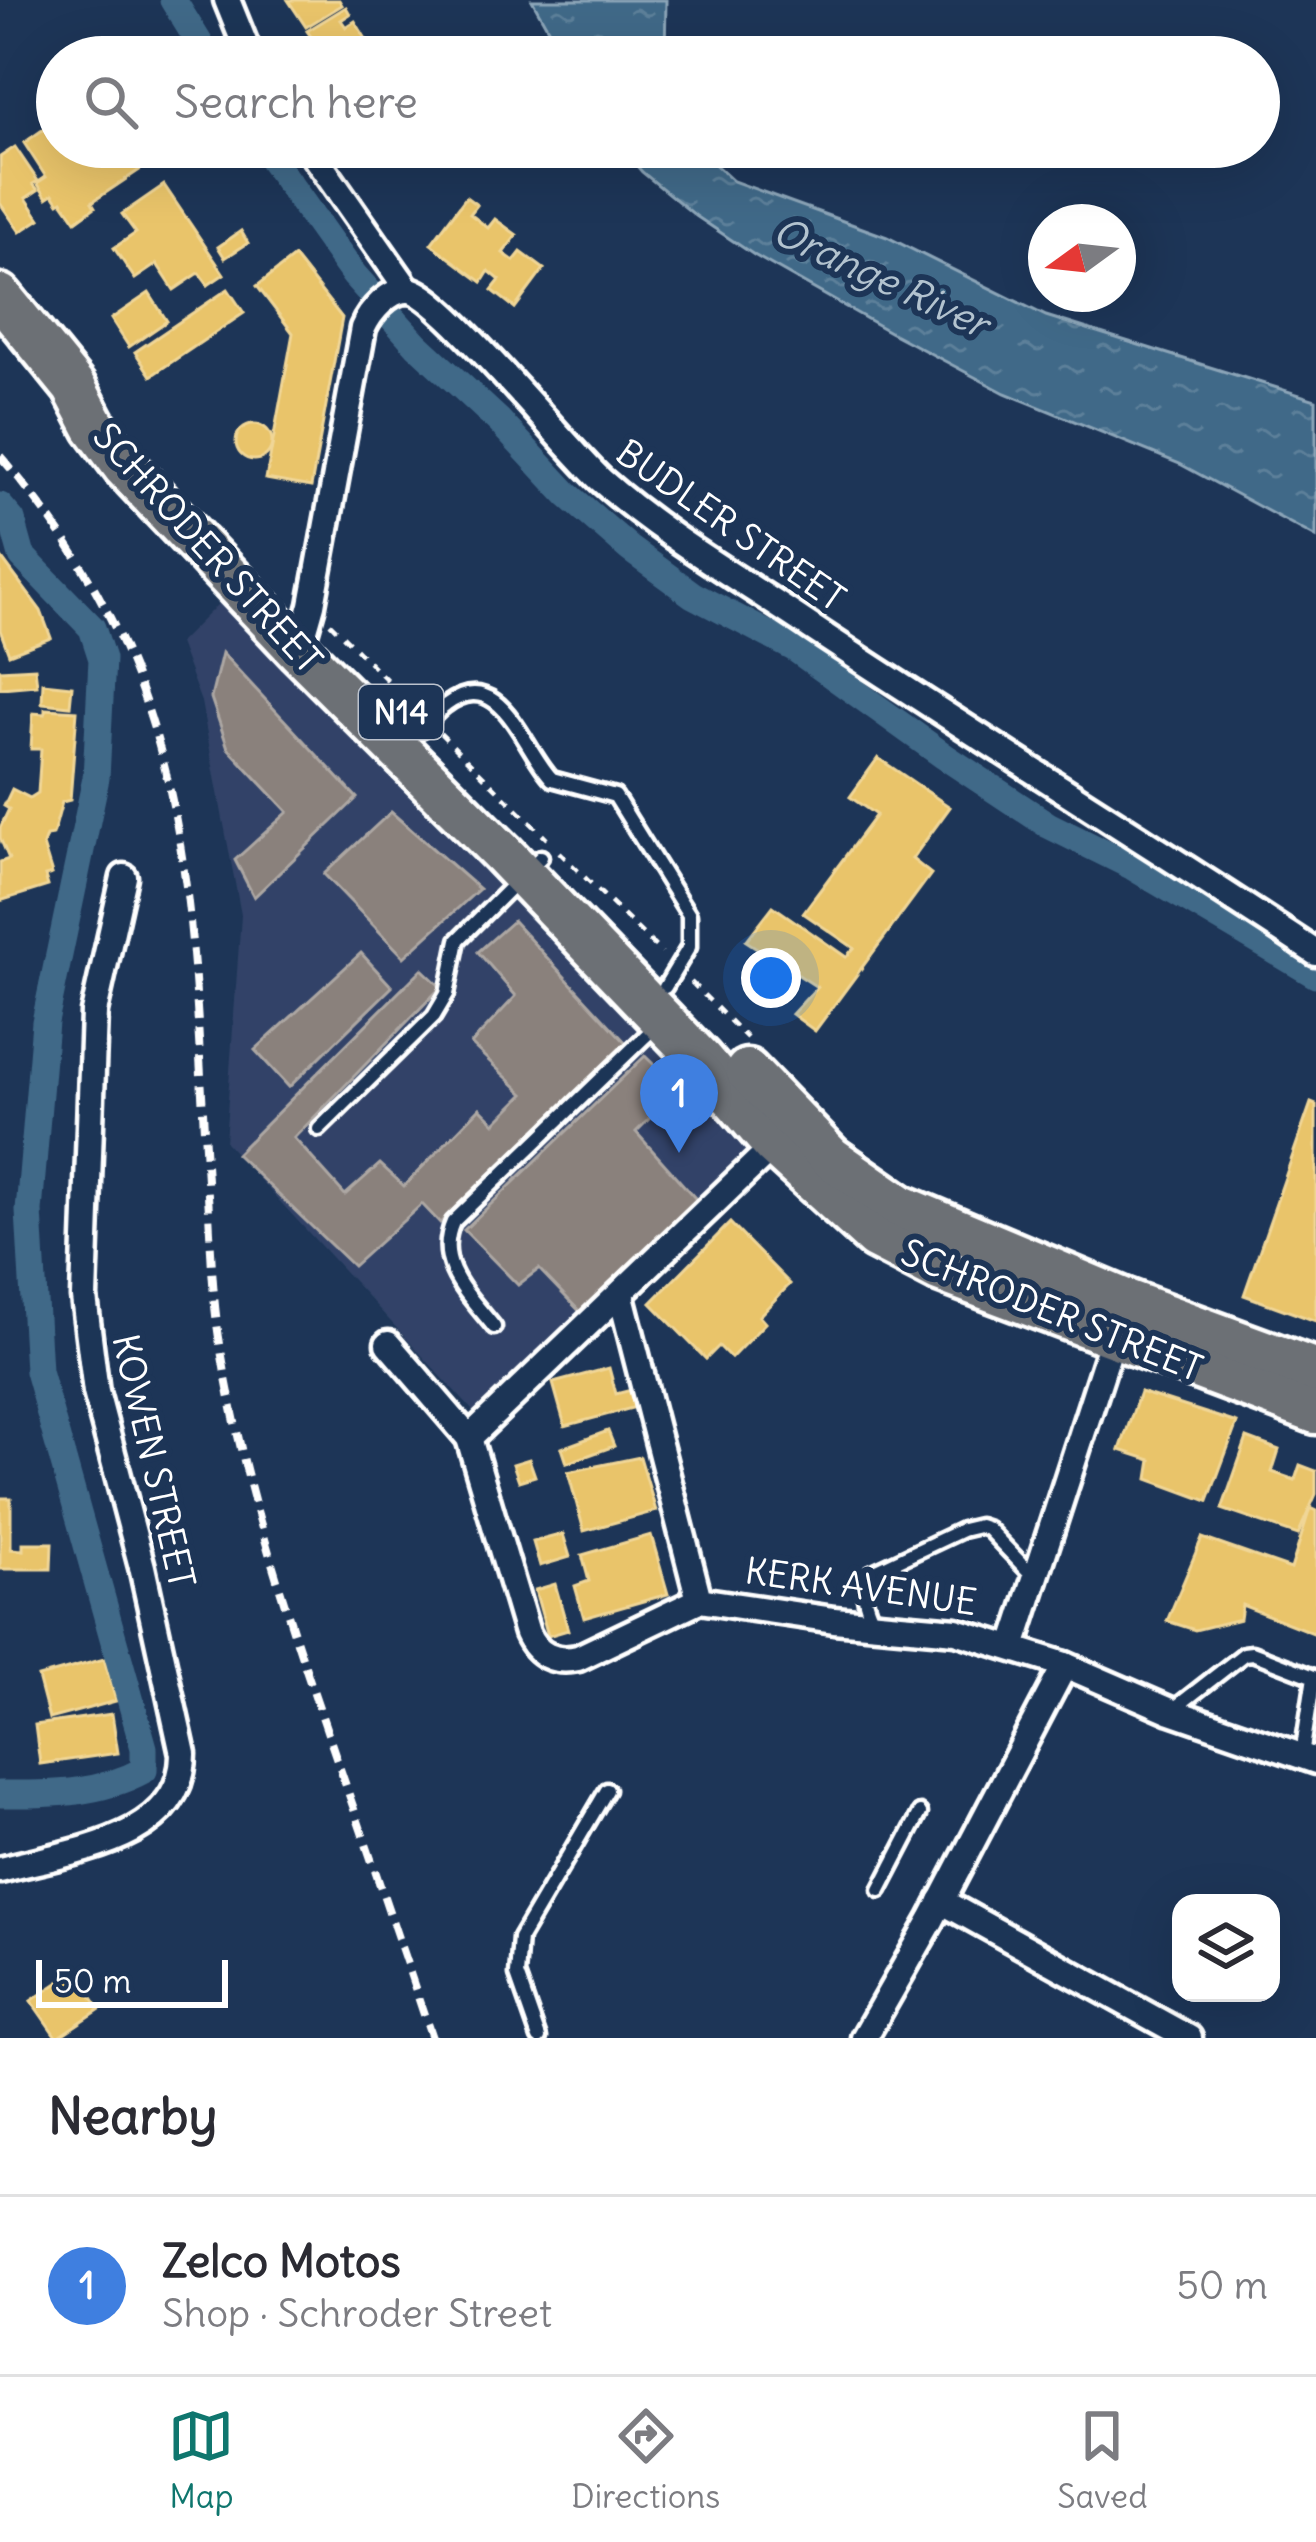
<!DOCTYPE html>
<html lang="en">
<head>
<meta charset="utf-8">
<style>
  body { margin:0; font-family:Delius,sans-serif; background:#f7f7f7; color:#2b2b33 }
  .controls { position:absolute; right:36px; bottom:36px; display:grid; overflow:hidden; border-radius:24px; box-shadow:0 12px 48px #0002 }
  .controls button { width:108px; height:108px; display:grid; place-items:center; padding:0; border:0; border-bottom:3px solid #e1e1e2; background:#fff; color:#2b2b33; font:60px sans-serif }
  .compass { position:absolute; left:1028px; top:204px; width:108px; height:108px; border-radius:50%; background:#fff; box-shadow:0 12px 48px #0002; rotate:255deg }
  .scale { position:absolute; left:36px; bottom:30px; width:192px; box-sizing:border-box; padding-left:12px; border:6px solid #fff; border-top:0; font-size:33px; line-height:42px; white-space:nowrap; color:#fff; -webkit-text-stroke:9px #1d3557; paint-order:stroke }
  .you { position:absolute; left:771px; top:978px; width:42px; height:42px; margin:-30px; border:9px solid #fff; border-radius:50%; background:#1a73e8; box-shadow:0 0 0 18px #1a73e833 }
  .badge { display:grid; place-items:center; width:78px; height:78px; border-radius:50%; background:#0f766e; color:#fff; font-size:39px; font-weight:700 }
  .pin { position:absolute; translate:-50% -99px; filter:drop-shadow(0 3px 6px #0008) }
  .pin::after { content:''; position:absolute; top:63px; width:42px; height:36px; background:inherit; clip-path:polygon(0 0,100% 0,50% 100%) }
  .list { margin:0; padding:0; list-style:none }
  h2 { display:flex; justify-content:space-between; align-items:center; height:156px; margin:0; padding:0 48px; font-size:51px }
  h2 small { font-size:39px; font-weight:400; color:#7c7c81 }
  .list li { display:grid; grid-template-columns:78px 1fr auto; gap:36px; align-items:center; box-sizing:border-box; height:180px; padding:0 48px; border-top:3px solid #e1e1e2 }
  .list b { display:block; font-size:45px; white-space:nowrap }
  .list p { margin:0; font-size:39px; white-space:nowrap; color:#7c7c81 }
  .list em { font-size:39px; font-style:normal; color:#7c7c81 }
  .icon { flex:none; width:66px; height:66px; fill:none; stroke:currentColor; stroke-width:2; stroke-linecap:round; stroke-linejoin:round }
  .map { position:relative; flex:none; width:1316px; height:2038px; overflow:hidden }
  .search { position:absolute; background:#fff; box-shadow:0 12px 48px #0002; left:36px; right:36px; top:36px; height:132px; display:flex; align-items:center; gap:30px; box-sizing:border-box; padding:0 42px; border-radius:66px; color:#7c7c81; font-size:45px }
  .sheet { height:336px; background:#fff }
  nav { display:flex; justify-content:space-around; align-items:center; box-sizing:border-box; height:168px; border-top:3px solid #e1e1e2; background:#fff; font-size:33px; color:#7c7c81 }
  nav a { display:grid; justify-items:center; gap:6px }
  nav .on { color:#0f766e }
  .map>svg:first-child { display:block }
  .built { fill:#314367 }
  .water { fill:url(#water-ripples); stroke:#8ca5b8; stroke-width:3 }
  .homes { fill:#e9c46a; stroke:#f0d697; stroke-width:3 }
  .industry { fill:#8a817c; stroke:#ada7a3; stroke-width:3 }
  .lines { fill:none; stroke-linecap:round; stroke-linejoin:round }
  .canal { stroke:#406988; stroke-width:27 }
  .lane-casing { stroke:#fff; stroke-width:21 }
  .street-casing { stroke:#fff; stroke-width:33 }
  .highway-casing { stroke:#fff; stroke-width:51 }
  .path { stroke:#fff; stroke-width:4.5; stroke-dasharray:9 9; stroke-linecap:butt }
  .lane { stroke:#1d3557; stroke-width:12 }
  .street { stroke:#1d3557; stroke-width:24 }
  .highway { stroke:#6c6f75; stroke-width:42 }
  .rail { stroke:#fff; stroke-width:8; stroke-dasharray:18 9; stroke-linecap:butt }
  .labels { text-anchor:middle; stroke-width:12; stroke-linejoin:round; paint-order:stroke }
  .shield { fill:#1d3557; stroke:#bbc2cd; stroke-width:3 }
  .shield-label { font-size:33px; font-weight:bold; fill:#fff }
  .street-label { font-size:36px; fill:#fff; stroke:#1d3557 }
  .water-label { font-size:39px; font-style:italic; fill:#b3c3cf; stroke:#1d3557 }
</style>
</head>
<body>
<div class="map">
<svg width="1316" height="2038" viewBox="0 0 1316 2038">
  <defs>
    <pattern id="water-ripples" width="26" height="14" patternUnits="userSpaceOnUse" patternTransform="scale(3)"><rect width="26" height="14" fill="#406988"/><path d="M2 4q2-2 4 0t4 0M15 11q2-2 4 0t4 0" fill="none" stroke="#5d809a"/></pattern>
  </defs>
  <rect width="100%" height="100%" fill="#1d3557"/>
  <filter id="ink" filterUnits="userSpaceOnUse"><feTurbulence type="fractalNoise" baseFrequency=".00833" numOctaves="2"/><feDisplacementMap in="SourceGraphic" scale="24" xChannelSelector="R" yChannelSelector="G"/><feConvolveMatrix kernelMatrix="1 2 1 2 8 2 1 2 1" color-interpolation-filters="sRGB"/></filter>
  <g filter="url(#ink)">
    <polygon class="built" points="221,601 761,1148 474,1412 225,1142 241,915 201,702 179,643"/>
    <g class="water">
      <polygon points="532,0 666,0 665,57 564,57"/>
      <polygon points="621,147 696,147 733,181 887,237 1046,316 1316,400 1316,537 1180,464 1005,393 890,332 754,255 696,216 642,172"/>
    </g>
    <g class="homes">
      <polygon points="288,0 339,0 342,5 306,27"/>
      <polygon points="346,7 350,14 341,20 346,27 355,21 374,52 366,57 292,57 315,42 307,31"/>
      <polygon points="48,126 57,139 57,147 66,152 73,147 127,147 141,169 92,202 95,207 76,221 62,201 59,203 53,194 47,198 37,183 46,177 24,143"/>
      <polygon points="15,147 38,181 33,184 38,190 26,198 40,219 20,232 0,203 0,157"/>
      <polygon points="164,185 224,274 208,285 199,273 174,290 157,264 135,279 114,248 136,233 122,214"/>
      <polygon points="466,197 477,205 470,214 488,228 495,219 517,235 503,253 514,261 521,252 544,269 515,308 492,290 500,280 489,271 482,282 431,244"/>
      <polygon points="241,231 248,243 225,258 218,247"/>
      <polygon points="294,257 342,318 311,487 266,479 293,333 257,286"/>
      <polygon points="228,289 244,313 151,376 135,352"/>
      <polygon points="149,293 167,321 129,347 111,319"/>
      <circle cx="254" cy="442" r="18"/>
      <polygon points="0,556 41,611 51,638 9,654 0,630"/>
      <polygon points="35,668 37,685 0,688 0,670"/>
      <polygon points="43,683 72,686 70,706 42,703"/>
      <polygon points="45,709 77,711 70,800 62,802 53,835 46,836 43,845 52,874 45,876 48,886 0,901 0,862 9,859 0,838 0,828 9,809 4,806 12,789 30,798 38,793 41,749 31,749 33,713 45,714"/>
      <polygon points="878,758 950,807 912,859 931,874 815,1031 792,1014 817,987 746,941 773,906 846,957 854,948 803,913 876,815 850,797"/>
      <polygon points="1311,1103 1316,1105 1316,1321 1244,1295"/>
      <polygon points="730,1223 790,1284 759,1316 765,1323 731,1358 719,1346 706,1359 651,1303"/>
      <polygon points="609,1368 616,1394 631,1390 636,1407 565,1426 553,1383"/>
      <polygon points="1140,1392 1237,1423 1208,1501 1148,1479 1151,1460 1120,1450"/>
      <polygon points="608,1431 614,1446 567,1463 562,1448"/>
      <polygon points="1247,1438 1279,1450 1272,1472 1295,1480 1300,1465 1316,1471 1316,1494 1298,1535 1222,1509"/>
      <polygon points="640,1457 656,1511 584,1531 568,1472"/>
      <polygon points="529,1459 535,1476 519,1481 513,1464"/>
      <polygon points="0,1498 11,1498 11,1549 23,1550 23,1543 52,1543 51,1569 0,1569"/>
      <polygon points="1310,1508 1316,1511 1316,1634 1242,1605 1240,1619 1195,1630 1167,1621 1202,1538 1291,1569"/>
      <polygon points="563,1534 570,1557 540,1566 533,1542"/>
      <polygon points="651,1535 668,1594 584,1618 575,1586 589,1581 582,1555"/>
      <polygon points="555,1584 568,1630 548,1636 535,1590"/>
      <polygon points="104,1659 116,1701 49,1719 38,1677"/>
      <polygon points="112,1714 118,1753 40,1764 35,1725"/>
      <polygon points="74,1972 100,2009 57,2038 31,2001"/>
    </g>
    <g class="industry">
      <polygon points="222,653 357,798 254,897 235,860 288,812 228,748 211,698"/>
      <polygon points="391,812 479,889 404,957 324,874"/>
      <polygon points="513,921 628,1045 440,1223 422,1204 353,1266 236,1154 422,969 441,987 294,1138 345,1195 380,1164 404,1186 480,1108 495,1123 524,1094 471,1044 516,996 478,952"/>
      <polygon points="361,953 392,987 289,1087 255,1050"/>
      <polygon points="645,1056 679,1089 636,1132 703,1207 587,1319 539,1269 518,1285 464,1230"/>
    </g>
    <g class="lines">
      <g class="canal">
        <polyline points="173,0 208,57"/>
        <polyline points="263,147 354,275 417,345 499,421 568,495 630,549 693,595 794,648 944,756 1048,825 1133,867 1316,975"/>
        <path d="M 0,506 L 12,520 L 22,556 L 92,628 L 102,659 L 96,778 L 45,1022 L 29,1211 L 38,1371 L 144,1748 L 144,1770 C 98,1795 52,1794 0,1794"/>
      </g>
      <defs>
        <g id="lane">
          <path d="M 419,731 C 429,723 436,712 446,705 C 501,664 522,748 552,779 L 615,796 L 689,915 L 689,947 L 665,987"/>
          <polyline points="319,1129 434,1016 447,994 458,940 541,857"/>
          <path d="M 494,1327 C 469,1295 434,1265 453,1222 L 657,1025"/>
          <path d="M 874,1623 C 866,1607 859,1588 871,1573 L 962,1530 L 979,1526 L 988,1529 L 1034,1577"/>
          <polyline points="1171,1711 1244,1654 1252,1653 1314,1677 1302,1755"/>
          <polyline points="880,1890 920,1813"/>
          <polyline points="539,2038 517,1975 520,1938 607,1790"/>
        </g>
        <g id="street">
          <polyline points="227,0 250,57"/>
          <polyline points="308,147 408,290"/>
          <path d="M 299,651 L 312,605 L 363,328 C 370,312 389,289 409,290 C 440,292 569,452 602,481 C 665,537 742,580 811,627 C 978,738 1149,842 1316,953"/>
          <polyline points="621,1296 699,1600 834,1620 956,1631 1065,1665 1171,1711 1316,1761"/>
          <path d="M 388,1344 L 469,1438 L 527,1633 C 537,1655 554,1663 578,1658 L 699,1600"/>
          <polyline points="469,1438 783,1137"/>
          <polyline points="1013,1647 1116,1329"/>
          <path d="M 0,1870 C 65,1852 183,1842 183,1754 L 142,1567 L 96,1392 L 84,1297 L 94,1012 L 124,877"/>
          <polyline points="941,1901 1189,2038"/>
          <polyline points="864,2038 932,1919 1065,1665"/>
        </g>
        <g id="highway">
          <polyline points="0,296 74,387 95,427 124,466 299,651 502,853 700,1059 774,1145 875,1237 939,1270 1316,1412"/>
          <polyline points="747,1071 831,1158 900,1206 1126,1301 1316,1371"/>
        </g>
      </defs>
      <use href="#lane" class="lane-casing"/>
      <use href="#street" class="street-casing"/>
      <use href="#highway" class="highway-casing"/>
      <g class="path">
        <polyline points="330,623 415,708"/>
        <polyline points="440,733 547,839"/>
        <polyline points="559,852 662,953"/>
        <polyline points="691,982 747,1038"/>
      </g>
      <use href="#lane" class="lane"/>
      <use href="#street" class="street"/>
      <use href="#highway" class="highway"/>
      <path class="rail" d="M 0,456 C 199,683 189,898 207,1180 C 211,1234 211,1290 220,1344 C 241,1475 283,1603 326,1728 C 362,1832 397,1935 432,2038"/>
    </g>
  </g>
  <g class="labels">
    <rect class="shield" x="359" y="685" width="84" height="54" rx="9"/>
    <g class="shield-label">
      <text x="401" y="724">N14</text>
    </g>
    <g class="street-label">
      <text transform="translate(731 525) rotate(35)" y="13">BUDLER STREET</text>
      <text transform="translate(208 548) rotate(48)" y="13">SCHRODER STREET</text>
      <text transform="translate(1052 1310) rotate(22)" y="13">SCHRODER STREET</text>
      <text transform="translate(154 1461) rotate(77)" y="13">KOWEN STREET</text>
      <text transform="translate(861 1586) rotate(8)" y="13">KERK AVENUE</text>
    </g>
    <g class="water-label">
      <text transform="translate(881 277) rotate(25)" y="14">Orange River</text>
    </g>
  </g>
</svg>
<div class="controls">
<button><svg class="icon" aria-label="layers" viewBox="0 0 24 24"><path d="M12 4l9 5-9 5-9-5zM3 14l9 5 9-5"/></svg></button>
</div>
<svg class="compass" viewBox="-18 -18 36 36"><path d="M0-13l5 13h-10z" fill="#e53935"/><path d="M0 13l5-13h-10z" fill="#7c7c81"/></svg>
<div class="scale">50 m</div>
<div class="you"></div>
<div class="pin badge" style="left:679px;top:1153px;background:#3f7fe0">1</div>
<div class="search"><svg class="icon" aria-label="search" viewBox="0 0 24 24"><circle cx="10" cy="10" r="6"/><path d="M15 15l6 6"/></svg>Search here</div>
</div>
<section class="sheet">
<h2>Nearby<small></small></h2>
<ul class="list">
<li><span class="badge" style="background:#3f7fe0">1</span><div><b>Zelco Motos</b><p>Shop · Schroder Street</p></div><em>50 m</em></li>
</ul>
</section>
<nav>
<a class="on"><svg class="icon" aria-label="map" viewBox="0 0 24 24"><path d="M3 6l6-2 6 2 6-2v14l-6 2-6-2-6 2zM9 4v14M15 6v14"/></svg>Map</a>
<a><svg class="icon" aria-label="directions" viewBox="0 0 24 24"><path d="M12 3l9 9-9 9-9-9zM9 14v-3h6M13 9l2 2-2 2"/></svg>Directions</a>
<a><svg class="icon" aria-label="saved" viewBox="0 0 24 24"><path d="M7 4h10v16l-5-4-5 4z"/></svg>Saved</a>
</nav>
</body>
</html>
